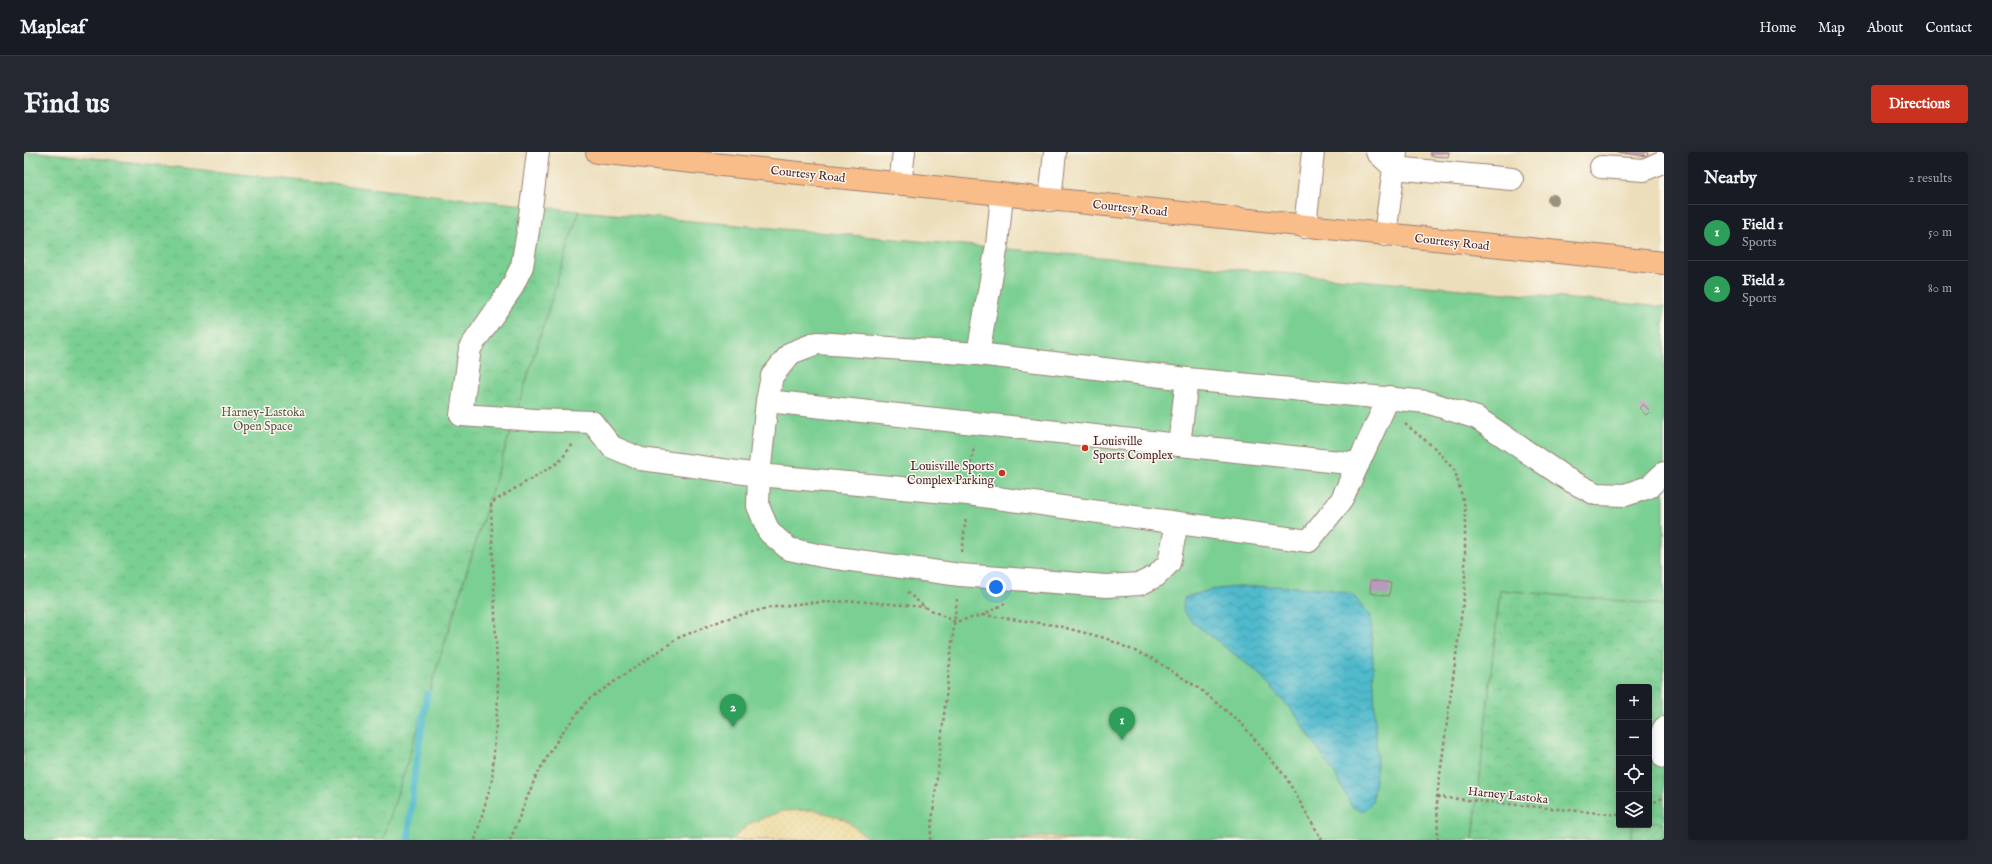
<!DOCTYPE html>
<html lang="en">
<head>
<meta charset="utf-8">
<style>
  body { margin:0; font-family:"IM FELL English",serif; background:#242831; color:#f1f3f6 }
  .controls { position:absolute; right:12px; bottom:12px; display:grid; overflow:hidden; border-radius:4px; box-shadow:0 2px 10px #0003 }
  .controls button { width:36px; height:36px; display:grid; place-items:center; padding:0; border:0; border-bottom:1px solid #363941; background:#171b24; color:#f1f3f6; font:20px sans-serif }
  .you { position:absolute; left:972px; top:435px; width:14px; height:14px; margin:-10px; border:3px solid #fff; border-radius:50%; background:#1a73e8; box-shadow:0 0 0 6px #1a73e833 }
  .badge { display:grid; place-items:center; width:26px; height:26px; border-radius:50%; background:#c8321e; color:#fff; font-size:13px; font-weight:700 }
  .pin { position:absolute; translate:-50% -33px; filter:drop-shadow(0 1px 2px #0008) }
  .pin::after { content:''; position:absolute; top:21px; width:14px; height:12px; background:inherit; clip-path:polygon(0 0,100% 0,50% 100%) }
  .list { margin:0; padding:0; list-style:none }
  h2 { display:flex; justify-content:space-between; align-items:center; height:52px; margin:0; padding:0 16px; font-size:17px }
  h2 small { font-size:13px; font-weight:400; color:#9ea1a6 }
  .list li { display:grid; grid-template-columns:26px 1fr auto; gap:12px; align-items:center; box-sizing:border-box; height:56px; padding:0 16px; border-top:1px solid #363941 }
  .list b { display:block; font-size:15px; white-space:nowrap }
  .list p { margin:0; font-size:13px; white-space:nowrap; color:#9ea1a6 }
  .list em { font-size:13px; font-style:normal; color:#9ea1a6 }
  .icon { flex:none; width:22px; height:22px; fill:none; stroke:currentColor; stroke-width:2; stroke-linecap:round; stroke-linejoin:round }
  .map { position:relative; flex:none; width:1640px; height:688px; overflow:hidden; border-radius:4px }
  header { display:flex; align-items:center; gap:24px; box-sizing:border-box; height:56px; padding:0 20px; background:#171b24; border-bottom:1px solid #363941 }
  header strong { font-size:19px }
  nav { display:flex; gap:22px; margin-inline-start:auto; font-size:14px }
  .intro { display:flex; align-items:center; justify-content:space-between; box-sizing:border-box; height:96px; padding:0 24px }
  h1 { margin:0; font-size:28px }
  .button { padding:10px 18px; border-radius:4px; background:#c8321e; color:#fff; font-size:14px; font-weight:700 }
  main { display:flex; gap:24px; padding:0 24px }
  aside { flex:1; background:#171b24; border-radius:4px; box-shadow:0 2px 10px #0003 }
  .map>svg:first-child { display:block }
  .grass { fill:#7acf92; stroke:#62775e }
  .sand { fill:url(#sand-dots); stroke:#9c7c64 }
  .park { fill:url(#park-crowns); stroke:#62775e; fill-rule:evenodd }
  .garden { fill:url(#garden-furrows); stroke:#62775e }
  .water { fill:url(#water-waves); stroke:#4c6c7c }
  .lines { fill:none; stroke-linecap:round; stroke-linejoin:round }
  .stream { stroke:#4fbacc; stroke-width:7 }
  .building { fill:#b79abe }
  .minor-casing { stroke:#9b7e72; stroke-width:24 }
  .major-casing { stroke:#9b7e72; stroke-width:24 }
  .path { stroke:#9b7e72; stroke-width:2.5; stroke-dasharray:3 3; stroke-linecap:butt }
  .minor { stroke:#fff; stroke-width:22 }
  .major { stroke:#f8bd89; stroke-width:22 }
  .tree { fill:#9b927c }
  .poi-dot { fill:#c8321e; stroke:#fbf7ec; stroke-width:1.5 }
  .labels { text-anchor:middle; stroke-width:3; stroke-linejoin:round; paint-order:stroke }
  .street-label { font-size:12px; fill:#4a1f2b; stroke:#fbf7ec }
  .park-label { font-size:12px; fill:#58544a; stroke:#fbf7ec }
  .poi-label { font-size:12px; fill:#4a1f2b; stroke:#fbf7ec; text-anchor:start }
</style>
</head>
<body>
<header>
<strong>Mapleaf</strong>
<nav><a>Home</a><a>Map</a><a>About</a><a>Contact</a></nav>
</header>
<div class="intro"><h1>Find us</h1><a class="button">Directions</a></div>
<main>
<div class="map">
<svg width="1640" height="688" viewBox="0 0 1640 688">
  <defs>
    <pattern id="sand-dots" width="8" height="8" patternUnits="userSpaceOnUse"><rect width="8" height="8" fill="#eeda9e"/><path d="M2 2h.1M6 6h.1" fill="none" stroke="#cebb88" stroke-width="1.8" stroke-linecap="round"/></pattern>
    <pattern id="park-crowns" width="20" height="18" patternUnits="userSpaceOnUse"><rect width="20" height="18" fill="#7acf92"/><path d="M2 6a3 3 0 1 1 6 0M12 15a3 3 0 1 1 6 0" fill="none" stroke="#6bb17e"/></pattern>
    <pattern id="garden-furrows" width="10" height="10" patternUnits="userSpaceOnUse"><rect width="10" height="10" fill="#7acf92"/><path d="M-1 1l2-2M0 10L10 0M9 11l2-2" fill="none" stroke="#6bb17e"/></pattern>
    <pattern id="water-waves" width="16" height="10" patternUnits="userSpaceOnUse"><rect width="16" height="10" fill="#4fbacc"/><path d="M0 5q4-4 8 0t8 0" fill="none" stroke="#4497a6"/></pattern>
  </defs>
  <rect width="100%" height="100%" fill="#fbf7ec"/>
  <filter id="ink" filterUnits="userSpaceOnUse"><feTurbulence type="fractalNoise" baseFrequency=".025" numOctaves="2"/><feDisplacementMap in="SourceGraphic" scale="8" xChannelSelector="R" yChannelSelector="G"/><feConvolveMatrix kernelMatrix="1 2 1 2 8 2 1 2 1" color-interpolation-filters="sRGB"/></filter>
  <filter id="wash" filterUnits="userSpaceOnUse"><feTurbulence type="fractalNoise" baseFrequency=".012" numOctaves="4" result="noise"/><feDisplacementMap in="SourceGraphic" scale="16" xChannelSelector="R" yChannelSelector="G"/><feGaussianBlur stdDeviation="0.9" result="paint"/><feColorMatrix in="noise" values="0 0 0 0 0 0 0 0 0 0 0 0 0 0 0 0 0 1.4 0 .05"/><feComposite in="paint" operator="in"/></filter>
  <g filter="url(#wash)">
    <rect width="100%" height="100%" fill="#ecdeba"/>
    <polygon class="grass" points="555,59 1640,155 1640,453 1476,438 1449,688 359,688"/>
    <g class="sand">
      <polygon points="791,658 822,668 846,688 707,688 727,671 758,659"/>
      <polygon points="1026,684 1047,688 991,688 996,687"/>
    </g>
    <g class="park">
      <polygon points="0,0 14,0 555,59 359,688 0,688"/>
      <path d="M 1476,438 L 1640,453 L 1640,688 L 1449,688 ZM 1595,535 L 1625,535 L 1625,673 L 1595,673 Z"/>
    </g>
    <polygon class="garden" points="1625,669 1640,671 1640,688 1607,688 1609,673 1625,673"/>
    <path class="water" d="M 1249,434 L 1298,436 L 1328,442 L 1347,464 L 1353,613 L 1348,650 L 1339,659 L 1328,655 L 1312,624 L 1271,562 L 1231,518 L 1167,469 L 1159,458 L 1160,446 C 1189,434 1218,435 1249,434 Z"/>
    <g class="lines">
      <polyline class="stream" points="384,688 391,617 403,542"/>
    </g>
    <g id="blocks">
      <g class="building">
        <polygon points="1407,0 1425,0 1424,5 1407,4"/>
        <polygon points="1592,0 1624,0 1623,4"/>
        <polygon points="1619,252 1626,259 1622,263 1615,256"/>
        <polygon points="1347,428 1367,431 1365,444 1346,441"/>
      </g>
    </g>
  </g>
  <g filter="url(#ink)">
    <use href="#blocks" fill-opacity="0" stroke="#9b7e72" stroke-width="1"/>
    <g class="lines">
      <defs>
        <g id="minor">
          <polyline points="514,0 504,79 498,114 487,137 446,196 437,263 511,268 568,270 588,295 617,307 735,323 734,354 745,380 765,397 798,404 936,423 1082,434 1116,432 1132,424 1145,411 1153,371"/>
          <polyline points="1353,0 1370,16 1488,27"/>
          <polyline points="1577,15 1620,18 1640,9"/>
          <polyline points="876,32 880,0"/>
          <polyline points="1026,48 1031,0"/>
          <polyline points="1281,75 1289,0"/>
          <polyline points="1361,83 1372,1"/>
          <polyline points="954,202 973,93 978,43"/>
          <polyline points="1365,245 1317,349 1285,389 944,342 735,323 743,249 748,224 767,201 793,191 954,202 1163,227 1403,250 1453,266 1543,327 1572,342 1601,343 1625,335 1640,321"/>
          <polyline points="743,249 1334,312"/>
          <polyline points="1155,293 1163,227"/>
          <polyline points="1640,576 1635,588 1640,605"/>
        </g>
        <polyline id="major" points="573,0 1640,111"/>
      </defs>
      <use href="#minor" class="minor-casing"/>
      <use href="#major" class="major-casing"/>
      <g class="path">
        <polyline points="1381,272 1412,297 1431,319 1441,355 1441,436 1413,645 1414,688"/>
        <polyline points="946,318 950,294"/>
        <polyline points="938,400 942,365"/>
        <polyline points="883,440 901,455 931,470 959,463 983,450"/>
        <polyline points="959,463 1030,473 1081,486 1129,507 1176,537 1218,572 1261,624 1298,688"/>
        <polyline points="1413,645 1595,663"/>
        <polyline points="1625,653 1640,645"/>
        <polyline points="451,688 468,628 474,545 467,351 535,310 549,292"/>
        <polyline points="486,688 512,624 537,582 565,547 654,486 701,467 744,456 781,451 830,449 901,455"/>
        <polyline points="906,688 933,447"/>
      </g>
      <use href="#minor" class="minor"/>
      <use href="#major" class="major"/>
    </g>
    <circle class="tree" cx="1529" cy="48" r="6"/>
  </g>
  <g class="poi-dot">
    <circle cx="1061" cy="296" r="4"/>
    <circle cx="978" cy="321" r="4"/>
  </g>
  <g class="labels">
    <g class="street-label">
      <text transform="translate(784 22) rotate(6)" y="4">Courtesy Road</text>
      <text transform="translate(1106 56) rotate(6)" y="4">Courtesy Road</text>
      <text transform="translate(1428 90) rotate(6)" y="4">Courtesy Road</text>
      <text transform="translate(1484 643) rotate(6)" y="4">Harney Lastoka</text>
    </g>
    <g class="park-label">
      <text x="239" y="264">Harney-Lastoka<tspan x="239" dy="14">Open Space</tspan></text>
    </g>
    <g class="poi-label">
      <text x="1069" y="293">Louisville<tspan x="1069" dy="14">Sports Complex</tspan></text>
      <text x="970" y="318" text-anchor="end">Louisville Sports<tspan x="970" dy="14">Complex Parking</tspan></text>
    </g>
  </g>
</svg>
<div class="controls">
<button>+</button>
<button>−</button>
<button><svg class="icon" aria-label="locate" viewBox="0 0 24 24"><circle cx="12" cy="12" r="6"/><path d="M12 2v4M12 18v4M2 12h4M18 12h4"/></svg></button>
<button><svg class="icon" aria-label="layers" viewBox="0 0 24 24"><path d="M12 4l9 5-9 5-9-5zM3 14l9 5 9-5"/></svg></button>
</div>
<div class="you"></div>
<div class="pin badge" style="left:1098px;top:588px;background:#2e9e5b">1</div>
<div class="pin badge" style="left:709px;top:575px;background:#2e9e5b">2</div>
</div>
<aside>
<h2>Nearby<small>2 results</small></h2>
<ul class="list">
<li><span class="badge" style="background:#2e9e5b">1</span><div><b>Field 1</b><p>Sports</p></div><em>50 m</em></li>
<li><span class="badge" style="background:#2e9e5b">2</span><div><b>Field 2</b><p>Sports</p></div><em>80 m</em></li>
</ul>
</aside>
</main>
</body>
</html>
